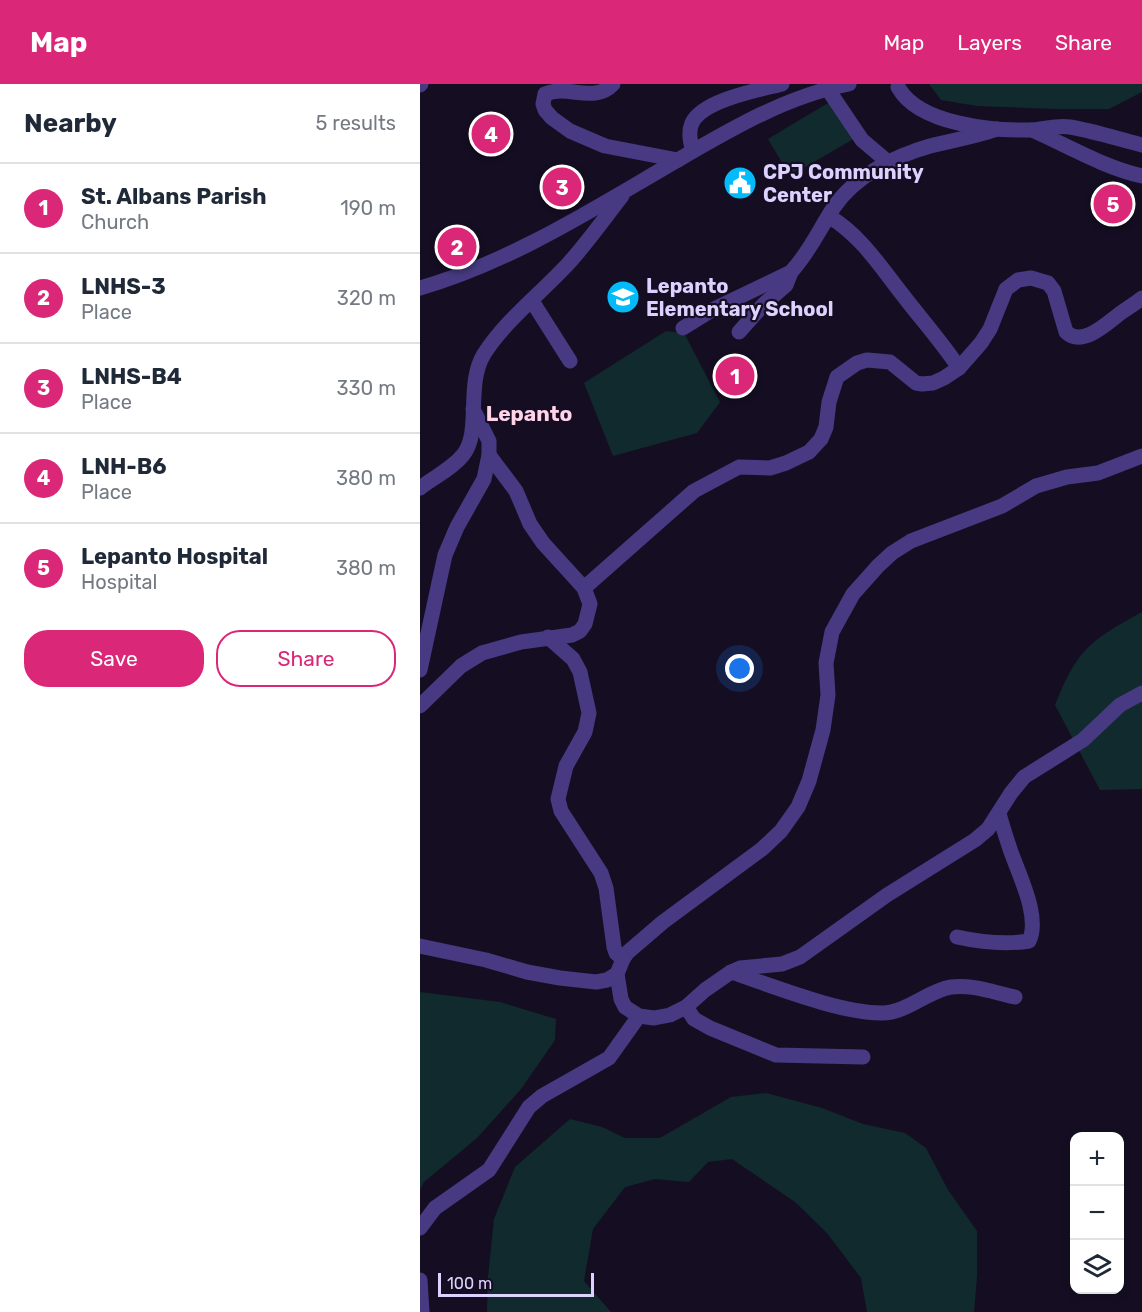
<!DOCTYPE html>
<html lang="en">
<head>
<meta charset="utf-8">
<style>
  body { margin:0; font-family:Rubik,sans-serif; background:#f6f6f7; color:#1f2937 }
  .controls { position:absolute; right:18px; bottom:18px; display:grid; overflow:hidden; border-radius:12px; box-shadow:0 3px 9px #0003 }
  .controls button { width:54px; height:54px; display:grid; place-items:center; padding:0; border:0; border-bottom:2px solid #e0e1e3; background:#fff; color:#1f2937; font:30px sans-serif }
  .scale { position:absolute; left:18px; bottom:15px; width:156px; box-sizing:border-box; padding-left:6px; border:3px solid #ddd1ff; border-top:0; font-size:16px; line-height:21px; white-space:nowrap; color:#ddd1ff; -webkit-text-stroke:4px #150e23; paint-order:stroke }
  .you { position:absolute; left:320px; top:585px; width:21px; height:21px; margin:-15px; border:4px solid #fff; border-radius:50%; background:#1a73e8; box-shadow:0 0 0 9px #1a73e833 }
  .badge { display:grid; place-items:center; width:39px; height:39px; border-radius:50%; background:#db2777; color:#fff; font-size:20px; font-weight:700 }
  .pin { position:absolute; translate:-50% -50%; border:3px solid #fff; box-shadow:0 2px 6px #0006 }
  .list { margin:0; padding:0; list-style:none }
  h2 { display:flex; justify-content:space-between; align-items:center; height:78px; margin:0; padding:0 24px; font-size:26px }
  h2 small { font-size:20px; font-weight:400; color:#747a83 }
  .list li { display:grid; grid-template-columns:39px 1fr auto; gap:18px; align-items:center; box-sizing:border-box; height:90px; padding:0 24px; border-top:2px solid #e0e1e3 }
  .list b { display:block; font-size:22px; white-space:nowrap }
  .list p { margin:0; font-size:20px; white-space:nowrap; color:#747a83 }
  .list em { font-size:20px; font-style:normal; color:#747a83 }
  .actions { display:flex; gap:12px; padding:18px 24px }
  .actions a { flex:1; padding:14px 0; border:2px solid #db2777; border-radius:24px; text-align:center; font-size:21px; color:#db2777 }
  .actions .main { background:#db2777; color:#fff }
  .icon { flex:none; width:33px; height:33px; fill:none; stroke:currentColor; stroke-width:2; stroke-linecap:round; stroke-linejoin:round }
  .map { position:relative; flex:none; width:722px; height:1228px; overflow:hidden }
  header { display:flex; align-items:center; gap:36px; box-sizing:border-box; height:84px; padding:0 30px; background:#db2777; color:#fff }
  header strong { font-size:28px }
  nav { display:flex; gap:33px; margin-inline-start:auto; font-size:21px }
  main { display:flex }
  aside { flex:1; background:#fff }
  .map>svg:first-child { display:block }
  .green { fill:#112a2d }
  .lines { fill:none; stroke-linecap:round; stroke-linejoin:round }
  .minor { stroke:#473a82; stroke-width:15 }
  .labels { text-anchor:middle; stroke-width:4.5; stroke-linejoin:round; paint-order:stroke }
  .poi-label { font-size:20px; font-weight:bold; fill:#ddd1ff; stroke:#150e23; text-anchor:start }
  .neighbourhood-label { font-size:21px; font-weight:bold; fill:#ffd3e8; stroke:#150e23 }
</style>
</head>
<body>
<header>
<strong>Map</strong>
<nav><a>Map</a><a>Layers</a><a>Share</a></nav>
</header>
<main>
<aside>
<h2>Nearby<small>5 results</small></h2>
<ul class="list">
<li><span class="badge">1</span><div><b>St. Albans Parish</b><p>Church</p></div><em>190 m</em></li>
<li><span class="badge">2</span><div><b>LNHS-3</b><p>Place</p></div><em>320 m</em></li>
<li><span class="badge">3</span><div><b>LNHS-B4</b><p>Place</p></div><em>330 m</em></li>
<li><span class="badge">4</span><div><b>LNH-B6</b><p>Place</p></div><em>380 m</em></li>
<li><span class="badge">5</span><div><b>Lepanto Hospital</b><p>Hospital</p></div><em>380 m</em></li>
</ul>
<div class="actions"><a class="main">Save</a><a>Share</a></div>
</aside>
<div class="map">
<svg width="722" height="1228" viewBox="0 0 722 1228">
  <rect width="100%" height="100%" fill="#150e23"/>
  <g class="green">
    <polygon points="509,0 722,0 722,8 689,25 634,25 557,22 521,16"/>
    <polygon points="413,16 435,54 370,92 348,55"/>
    <polygon points="246,247 264,249 300,318 277,349 193,372 164,299"/>
    <path d="M 722,528 L 722,705 L 680,706 L 635,621 C 657,565 671,556 722,528 Z"/>
    <polygon points="0,908 80,918 136,935 135,956 101,1005 57,1054 4,1098 0,1106"/>
    <polygon points="346,1009 402,1024 443,1040 485,1049 506,1064 528,1106 557,1147 557,1192 554,1228 447,1228 441,1194 407,1149 375,1118 312,1075 288,1078 269,1098 235,1095 205,1103 173,1145 164,1197 191,1228 67,1228 68,1193 74,1135 95,1083 150,1035 182,1043 205,1054 240,1054 311,1013"/>
  </g>
  <g class="lines">
    <g class="minor">
      <path d="M 193,0 C 174,20 148,0 125,10 L 123,20 L 125,26 L 132,34 L 150,47 L 185,62 L 258,76"/>
      <polyline points="0,1 1,0"/>
      <path d="M 478,3 C 499,41 574,47 613,46 C 626,45 637,41 650,43 C 674,47 698,55 722,61"/>
      <polyline points="407,4 442,56 468,78"/>
      <path d="M 612,46 C 648,62 683,83 722,92"/>
      <path d="M 273,67 C 270,58 268,48 272,39 C 283,16 339,6 362,0"/>
      <path d="M 410,133 C 441,152 460,182 482,210 C 501,235 522,258 539,284"/>
      <path d="M 0,204 C 87,179 167,129 244,84 C 303,50 362,13 429,0"/>
      <polyline points="112,217 150,277"/>
      <path d="M 263,244 L 292,226 L 371,188 C 389,169 400,144 414,123 C 435,92 475,72 510,62 C 533,56 555,53 577,45"/>
      <polyline points="319,248 344,220 366,201 371,188"/>
      <polyline points="722,372 678,389 647,393 616,402 582,422 491,457 472,469 458,482 433,510 412,548 406,579 408,611 403,646 389,697 378,723 361,747 342,765 243,838 208,868 203,875 197,890 201,915 205,923 219,932 234,934 250,931 266,923 285,906 311,888 320,884 362,880 380,873 467,811 555,756 568,745 591,709 604,693 663,656 700,621 722,609"/>
      <path d="M 0,404 C 14,393 32,385 43,371 C 62,348 45,301 64,270 C 86,236 120,210 148,180 C 167,159 184,135 202,112"/>
      <path d="M 164,504 L 274,407 L 319,383 L 350,384 L 366,379 L 389,368 L 401,355 L 406,343 L 409,318 L 417,293 L 437,279 L 447,276 L 470,278 L 496,299 L 502,300 L 513,299 L 524,294 L 539,284 L 561,259 L 570,245 L 586,205 L 598,196 L 611,194 L 628,199 L 634,207 L 646,248 C 663,264 688,238 702,228 C 709,223 716,219 722,214"/>
      <polyline points="128,553 153,575 160,588 169,629 165,648 146,682 138,715 141,727 181,789 186,804 194,863 196,869 203,875"/>
      <polyline points="0,586 25,471 37,443 64,395 69,371 69,357 53,325"/>
      <polyline points="0,622 41,582 62,569 101,558 152,551 160,547 165,540 170,520 164,504 123,459 110,440 96,407 69,371"/>
      <path d="M 537,853 C 560,858 585,861 609,857 C 621,833 598,789 590,765 C 586,753 582,741 579,729"/>
      <polyline points="0,862 66,876 107,888 140,894 176,898 187,896 197,890"/>
      <path d="M 311,888 C 353,902 419,929 462,929 C 487,929 507,907 531,903 C 552,900 575,909 595,913"/>
      <polyline points="266,923 274,935 290,944 356,971 443,973"/>
      <polyline points="0,1144 15,1124 69,1086 109,1023 122,1012 189,974 219,932"/>
      <polyline points="0,1196 2,1228"/>
    </g>
  </g>
  <defs>
    <symbol id="civic-disc" viewBox="-11 -11 22 22"><circle r="9.5" fill="#03bbf9" stroke="#150e23"/><path d="M-.6-6.5H3V-4.5H.6V-3L4-1V1h2V6H-6V1h2V-1L-.6-3ZM-1.2 2.5V6h2.4V2.5Z" fill="#fff"/></symbol>
    <symbol id="school-disc" viewBox="-11 -11 22 22"><circle r="9.5" fill="#03bbf9" stroke="#150e23"/><path d="M0-5L7-2L0 1L-7-2ZM-4 1L0 2.5L4 1V4Q0 6-4 4Z" fill="#fff"/></symbol>
  </defs>
  <g fill-rule="evenodd">
    <use href="#civic-disc" x="301" y="80" width="38" height="38"/>
    <use href="#school-disc" x="184" y="194" width="38" height="38"/>
  </g>
  <g class="labels">
    <g class="poi-label">
      <text x="343" y="95">CPJ Community<tspan x="343" dy="23">Center</tspan></text>
      <text x="226" y="209">Lepanto<tspan x="226" dy="23">Elementary School</tspan></text>
    </g>
    <g class="neighbourhood-label">
      <text x="109" y="337">Lepanto</text>
    </g>
  </g>
</svg>
<div class="controls">
<button>+</button>
<button>−</button>
<button><svg class="icon" aria-label="layers" viewBox="0 0 24 24"><path d="M12 4l9 5-9 5-9-5zM3 14l9 5 9-5"/></svg></button>
</div>
<div class="scale">100 m</div>
<div class="you"></div>
<div class="pin badge" style="left:315px;top:292px">1</div>
<div class="pin badge" style="left:37px;top:163px">2</div>
<div class="pin badge" style="left:142px;top:103px">3</div>
<div class="pin badge" style="left:71px;top:50px">4</div>
<div class="pin badge" style="left:693px;top:120px">5</div>
</div>
</main>
</body>
</html>
